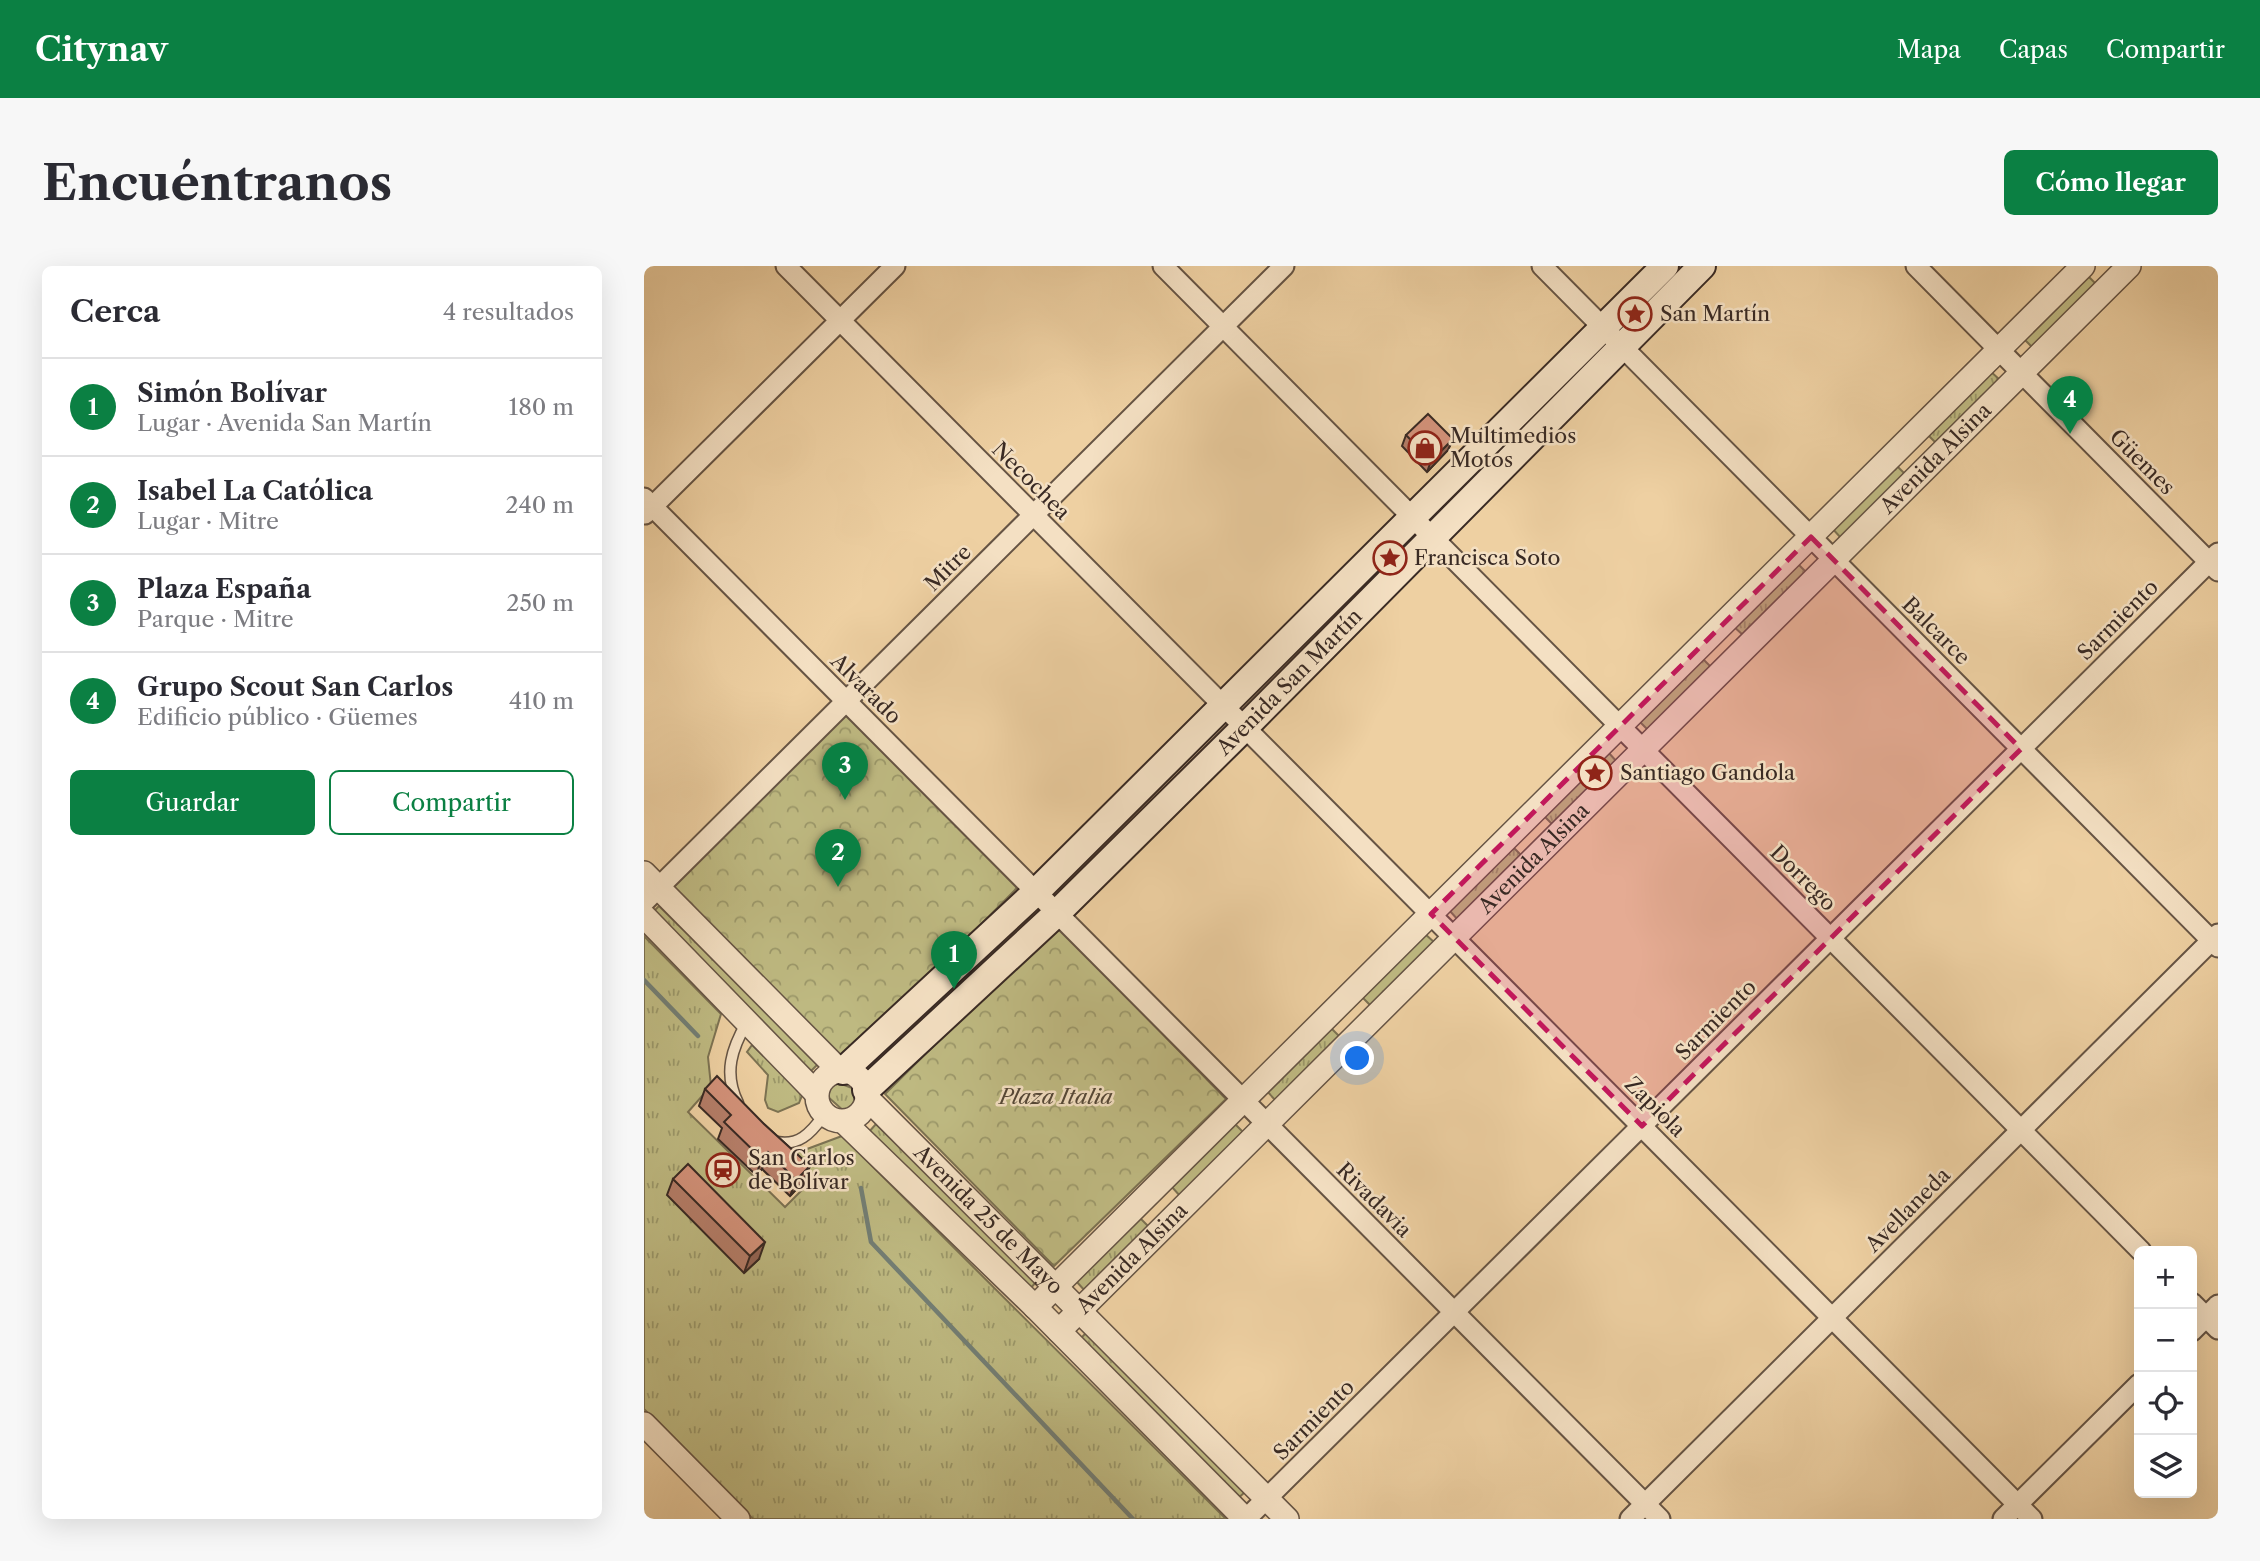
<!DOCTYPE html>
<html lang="es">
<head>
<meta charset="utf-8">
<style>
  body { margin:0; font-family:"Libre Caslon Text",serif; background:#f7f7f7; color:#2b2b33 }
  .controls { position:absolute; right:21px; bottom:21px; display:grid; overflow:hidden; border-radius:10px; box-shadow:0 7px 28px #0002 }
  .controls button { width:63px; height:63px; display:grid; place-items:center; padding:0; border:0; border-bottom:2px solid #e1e1e2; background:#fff; color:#2b2b33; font:35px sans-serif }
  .you { position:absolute; left:714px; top:793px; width:24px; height:24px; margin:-18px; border:5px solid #fff; border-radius:50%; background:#1a73e8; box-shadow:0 0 0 10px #1a73e833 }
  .badge { display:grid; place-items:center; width:46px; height:46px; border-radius:50%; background:#0b8043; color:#fff; font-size:23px; font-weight:700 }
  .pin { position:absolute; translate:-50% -58px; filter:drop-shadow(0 2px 4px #0008) }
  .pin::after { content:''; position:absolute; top:37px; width:24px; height:21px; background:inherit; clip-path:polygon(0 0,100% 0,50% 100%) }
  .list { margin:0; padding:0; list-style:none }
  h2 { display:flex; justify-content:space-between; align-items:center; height:91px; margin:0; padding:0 28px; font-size:30px }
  h2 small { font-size:23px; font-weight:400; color:#7c7c81 }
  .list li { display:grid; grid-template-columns:46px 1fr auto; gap:21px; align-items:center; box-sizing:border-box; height:98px; padding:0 28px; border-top:2px solid #e1e1e2 }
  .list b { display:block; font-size:26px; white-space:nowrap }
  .list p { margin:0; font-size:23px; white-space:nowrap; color:#7c7c81 }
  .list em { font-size:23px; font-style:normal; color:#7c7c81 }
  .actions { display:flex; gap:14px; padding:21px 28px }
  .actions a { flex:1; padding:16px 0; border:2px solid #0b8043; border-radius:10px; text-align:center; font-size:24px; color:#0b8043 }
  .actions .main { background:#0b8043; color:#fff }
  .icon { flex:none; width:38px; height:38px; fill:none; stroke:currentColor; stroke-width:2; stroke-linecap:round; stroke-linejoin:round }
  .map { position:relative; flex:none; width:1574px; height:1253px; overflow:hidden; border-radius:10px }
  header { display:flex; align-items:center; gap:42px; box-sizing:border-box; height:98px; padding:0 35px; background:#0b8043; color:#fff }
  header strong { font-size:33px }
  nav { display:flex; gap:38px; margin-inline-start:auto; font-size:24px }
  .intro { display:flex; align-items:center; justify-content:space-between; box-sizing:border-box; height:168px; padding:0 42px }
  h1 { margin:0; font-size:49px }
  .button { padding:18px 32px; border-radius:10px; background:#0b8043; color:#fff; font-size:24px; font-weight:700 }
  main { display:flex; gap:42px; padding:0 42px }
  aside { flex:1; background:#fff; border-radius:10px; box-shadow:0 7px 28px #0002 }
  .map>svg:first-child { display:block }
  .grass { fill:url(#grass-tufts); stroke:#7c7252; stroke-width:2 }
  .park { fill:url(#park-crowns); stroke:#7c7252; stroke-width:2 }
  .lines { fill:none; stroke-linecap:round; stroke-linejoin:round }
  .stream { stroke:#737e74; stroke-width:4.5 }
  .service-casing { stroke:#665444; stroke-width:13 }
  .minor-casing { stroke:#665444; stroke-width:23 }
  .tertiary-casing { stroke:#665444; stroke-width:26 }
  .secondary-casing { stroke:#392a24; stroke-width:30 }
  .service { stroke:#f4e0c3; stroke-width:10 }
  .minor { stroke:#f4e0c3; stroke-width:19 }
  .tertiary { stroke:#f4e0c3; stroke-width:23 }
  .secondary { stroke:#f4e0c3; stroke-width:26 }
  .wall { fill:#b57e69; stroke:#392a24; stroke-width:2 }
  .shaded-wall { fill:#946655; stroke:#392a24; stroke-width:2 }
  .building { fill:#d3927a; stroke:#392a24; stroke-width:2 }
  .marked { fill:#c2185b; fill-opacity:0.2; stroke:#c2185b; stroke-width:5; stroke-dasharray:14 9; stroke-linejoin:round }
  .labels { text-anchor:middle; stroke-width:5; stroke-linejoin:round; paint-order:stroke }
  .poi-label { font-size:21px; fill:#392a24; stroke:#f4e0c3; text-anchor:start }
  .street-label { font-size:21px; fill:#392a24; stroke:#f4e0c3 }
  .park-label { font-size:21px; font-style:italic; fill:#544737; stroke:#f4e0c3 }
</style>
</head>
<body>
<header>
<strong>Citynav</strong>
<nav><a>Mapa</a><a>Capas</a><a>Compartir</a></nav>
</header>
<div class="intro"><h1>Encuéntranos</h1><a class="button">Cómo llegar</a></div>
<main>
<aside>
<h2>Cerca<small>4 resultados</small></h2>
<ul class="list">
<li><span class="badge">1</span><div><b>Simón Bolívar</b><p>Lugar · Avenida San Martín</p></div><em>180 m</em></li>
<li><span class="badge">2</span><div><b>Isabel La Católica</b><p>Lugar · Mitre</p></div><em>240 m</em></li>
<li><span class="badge">3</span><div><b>Plaza España</b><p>Parque · Mitre</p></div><em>250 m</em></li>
<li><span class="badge">4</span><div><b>Grupo Scout San Carlos</b><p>Edificio público · Güemes</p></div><em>410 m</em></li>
</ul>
<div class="actions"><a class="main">Guardar</a><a>Compartir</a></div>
</aside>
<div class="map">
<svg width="1574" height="1253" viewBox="0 0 1574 1253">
  <defs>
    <pattern id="grass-tufts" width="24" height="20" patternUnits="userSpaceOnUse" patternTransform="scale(1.75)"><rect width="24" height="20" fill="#beb981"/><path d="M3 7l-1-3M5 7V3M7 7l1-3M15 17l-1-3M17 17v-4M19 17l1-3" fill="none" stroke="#9b9769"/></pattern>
    <pattern id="park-crowns" width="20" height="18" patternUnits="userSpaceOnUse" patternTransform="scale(1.75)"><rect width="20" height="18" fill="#beb981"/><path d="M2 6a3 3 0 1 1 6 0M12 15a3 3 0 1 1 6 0" fill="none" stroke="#9b9769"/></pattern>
  </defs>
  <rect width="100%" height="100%" fill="#eed0a2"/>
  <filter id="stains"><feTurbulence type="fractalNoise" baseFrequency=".00286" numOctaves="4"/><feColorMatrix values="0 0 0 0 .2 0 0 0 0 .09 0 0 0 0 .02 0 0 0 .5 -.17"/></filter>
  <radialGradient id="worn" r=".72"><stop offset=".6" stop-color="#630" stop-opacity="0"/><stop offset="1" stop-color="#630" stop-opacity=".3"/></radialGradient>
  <g class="grass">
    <polygon points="1443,9 1453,19 1390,83 1379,72"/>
    <polygon points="1345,104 1356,114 1292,177 1282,167"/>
    <polygon points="1251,198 1261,208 1197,272 1187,261"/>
    <polygon points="1152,296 1162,306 1099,369 1088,359"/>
    <polygon points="1057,391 1067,401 1004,464 994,454"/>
    <polygon points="964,486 974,497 910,560 900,550"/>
    <polygon points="869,581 879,591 815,655 805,644"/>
    <polygon points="15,640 175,797 167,805 7,648"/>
    <polygon points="780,667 791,677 727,740 717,730"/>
    <polygon points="0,670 77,748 64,791 67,820 44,846 141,941 165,917 139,892 198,870 582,1253 109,1253 0,1143"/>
    <polygon points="686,761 696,771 632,835 622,824"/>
    <polygon points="108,779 159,827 155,837 134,846 124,842 121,834 124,809 103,786"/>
    <path d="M 195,817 L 208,822 C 212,833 211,840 201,846 L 183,830 L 183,822 Z"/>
    <polygon points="590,857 601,868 537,931 527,920"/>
    <polygon points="232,858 393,1015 385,1024 224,867"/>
    <polygon points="496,952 506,962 442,1026 432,1015"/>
    <polygon points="443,1066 601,1226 592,1234 434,1075"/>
  </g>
  <g class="park">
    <polygon points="200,446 374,621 202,795 25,624"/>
    <polygon points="412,659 582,833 410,1000 241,828"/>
  </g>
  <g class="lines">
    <g class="stream">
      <polyline points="0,714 54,770"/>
      <polyline points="217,922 227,976 489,1253"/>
    </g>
    <defs>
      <g id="service">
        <path d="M 94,837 C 79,807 88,782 103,756"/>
        <path d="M 129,875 C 154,882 167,867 180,849"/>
      </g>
      <g id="minor">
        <polyline points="142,0 1388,1253"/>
        <polyline points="519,0 1497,985"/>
        <polyline points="898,0 1574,681"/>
        <polyline points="1272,0 1574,305"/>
        <polyline points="0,232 1016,1253"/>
        <polyline points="1,248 251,0"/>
        <polyline points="0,636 640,0"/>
        <polyline points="1548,1037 1574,1063"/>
        <polyline points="1548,1065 1574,1039"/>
        <polyline points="602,1253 1574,287"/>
        <polyline points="986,1253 1574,668"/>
        <polyline points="1359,1253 1495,1118"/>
      </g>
      <g id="tertiary">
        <polyline points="0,607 195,804"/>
        <polyline points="0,650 172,827"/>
        <circle cx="198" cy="830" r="25"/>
        <path id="s1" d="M 223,832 L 643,1253"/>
        <polyline points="200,856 391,1041 601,1253"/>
        <polyline points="391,1041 1439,0"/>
        <path id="s2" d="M 415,1065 L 1485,0"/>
        <polyline points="0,1158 94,1253"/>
      </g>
      <g id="secondary">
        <polyline points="199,805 392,626 1021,0"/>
        <path id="s3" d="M 222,824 L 413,647 L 601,461 L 1058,0"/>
      </g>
    </defs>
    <use href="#service" class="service-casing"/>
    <use href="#minor" class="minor-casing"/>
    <use href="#tertiary" class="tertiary-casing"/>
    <use href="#secondary" class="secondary-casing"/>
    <use href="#service" class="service"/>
    <use href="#minor" class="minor"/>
    <use href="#tertiary" class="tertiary"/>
    <use href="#secondary" class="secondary"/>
  </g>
  <g class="wall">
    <polygon points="762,169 809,173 804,184 783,206 758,180"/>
    <polygon points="61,823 120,858 166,900 159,916 146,930 118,903 112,909 74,873 78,862 55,840"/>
    <polygon points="29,913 115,993 100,1007 23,929"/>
  </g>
  <g class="shaded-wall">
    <polygon points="809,173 804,184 783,206 787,195"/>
    <polygon points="124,886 118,903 112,909 118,893"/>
    <polygon points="166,900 159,916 146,930 152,914"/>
    <polygon points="121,976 115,993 100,1007 106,990"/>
  </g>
  <g class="building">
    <polygon points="784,148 809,173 787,195 762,169"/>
    <polygon points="73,810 120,858 166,900 152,914 124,886 118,893 80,856 87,849 61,823"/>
    <polygon points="44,898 121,976 106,990 29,913"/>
  </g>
  <path class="marked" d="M 1167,271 L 1377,483 L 998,860 L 787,648 Z"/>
  <defs>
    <symbol id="sight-ring" viewBox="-11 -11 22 22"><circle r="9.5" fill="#f4e0c3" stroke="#8f2418" stroke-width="1.5"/><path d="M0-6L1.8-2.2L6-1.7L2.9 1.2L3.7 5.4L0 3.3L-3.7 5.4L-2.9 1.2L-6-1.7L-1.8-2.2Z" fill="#8f2418"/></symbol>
    <symbol id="shop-ring" viewBox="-11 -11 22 22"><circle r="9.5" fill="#f4e0c3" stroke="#8f2418" stroke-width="1.5"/><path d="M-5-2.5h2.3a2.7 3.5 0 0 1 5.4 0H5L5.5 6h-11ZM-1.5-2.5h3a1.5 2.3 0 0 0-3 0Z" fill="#8f2418"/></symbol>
    <symbol id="station-ring" viewBox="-11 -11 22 22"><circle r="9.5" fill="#f4e0c3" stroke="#8f2418" stroke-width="1.5"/><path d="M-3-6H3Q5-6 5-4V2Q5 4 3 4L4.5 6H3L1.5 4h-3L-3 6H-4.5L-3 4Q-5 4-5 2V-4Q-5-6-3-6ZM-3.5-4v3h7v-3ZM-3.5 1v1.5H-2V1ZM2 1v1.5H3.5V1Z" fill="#8f2418"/></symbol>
  </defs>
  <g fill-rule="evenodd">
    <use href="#sight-ring" x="972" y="29" width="38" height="38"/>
    <use href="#shop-ring" x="762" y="163" width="38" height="38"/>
    <use href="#sight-ring" x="727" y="273" width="38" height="38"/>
    <use href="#sight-ring" x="932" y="488" width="38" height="38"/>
    <use href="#station-ring" x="60" y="885" width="38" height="38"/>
  </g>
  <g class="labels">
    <g class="poi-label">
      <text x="1016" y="55">San Martín</text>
      <text x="806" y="177">Multimedios<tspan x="806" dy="24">Motos</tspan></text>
      <text x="770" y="299">Francisca Soto</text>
      <text x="976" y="514">Santiago Gandola</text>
      <text x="104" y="899">San Carlos<tspan x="104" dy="24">de Bolívar</tspan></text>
    </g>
    <g class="street-label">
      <text dy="7" stroke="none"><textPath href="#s2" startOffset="1237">Avenida Alsina</textPath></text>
      <text transform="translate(1498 196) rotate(45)" y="7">Güemes</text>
      <text transform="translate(387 215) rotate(45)" y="7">Necochea</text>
      <text transform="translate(304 302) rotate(-45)" y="7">Mitre</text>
      <text transform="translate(1474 354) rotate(-45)" y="7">Sarmiento</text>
      <text transform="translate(1292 365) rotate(45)" y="7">Balcarce</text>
      <text dy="7" stroke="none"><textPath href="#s3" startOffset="588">Avenida San Martín</textPath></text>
      <text transform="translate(222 423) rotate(45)" y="7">Alvarado</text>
      <text dy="7" stroke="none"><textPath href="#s2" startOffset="670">Avenida Alsina</textPath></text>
      <text transform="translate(1159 612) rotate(45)" y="7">Dorrego</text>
      <text transform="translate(1072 754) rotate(-45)" y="7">Sarmiento</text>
      <text transform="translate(1011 841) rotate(45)" y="7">Zapiola</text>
      <text transform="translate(730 934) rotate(45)" y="7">Rivadavia</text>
      <text transform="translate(1264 944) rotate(-45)" y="7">Avellaneda</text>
      <text dy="7" stroke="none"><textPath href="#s1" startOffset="172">Avenida 25 de Mayo</textPath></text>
      <text dy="7" stroke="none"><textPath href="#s2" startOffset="103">Avenida Alsina</textPath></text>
      <text transform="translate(670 1154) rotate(-45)" y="7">Sarmiento</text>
    </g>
    <g class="park-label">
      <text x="412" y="838">Plaza Italia</text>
    </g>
  </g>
  <rect width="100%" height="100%" filter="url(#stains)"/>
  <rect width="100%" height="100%" fill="url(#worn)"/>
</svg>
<div class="controls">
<button>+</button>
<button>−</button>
<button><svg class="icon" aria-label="locate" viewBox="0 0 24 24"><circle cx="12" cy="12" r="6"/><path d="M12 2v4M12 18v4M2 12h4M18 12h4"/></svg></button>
<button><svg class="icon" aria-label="layers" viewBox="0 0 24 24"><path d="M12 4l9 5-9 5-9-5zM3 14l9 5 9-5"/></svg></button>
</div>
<div class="you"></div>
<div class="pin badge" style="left:310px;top:723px">1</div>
<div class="pin badge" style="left:194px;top:621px">2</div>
<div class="pin badge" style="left:201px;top:534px">3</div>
<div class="pin badge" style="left:1426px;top:168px">4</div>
</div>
</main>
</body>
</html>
